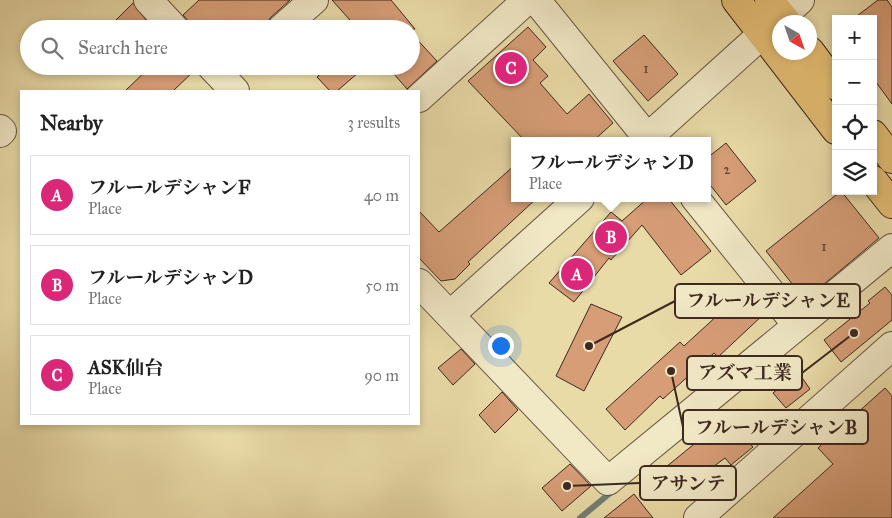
<!DOCTYPE html>
<html lang="en">
<head>
<meta charset="utf-8">
<style>
  body { margin:0; font-family:"IM FELL Great Primer","Noto Serif JP",serif; background:#f6f6f6; color:#222 }
  .controls { position:absolute; right:15px; top:15px; display:grid; overflow:hidden; border-radius:0px; box-shadow:0 2px 8px #0003 }
  .controls button { width:45px; height:45px; display:grid; place-items:center; padding:0; border:0; border-bottom:1px solid #e0e0e0; background:#fff; color:#222; font:25px sans-serif }
  .compass { position:absolute; left:772px; top:15px; width:45px; height:45px; border-radius:50%; background:#fff; box-shadow:0 2px 8px #0003; rotate:140deg }
  .you { position:absolute; left:500px; top:345px; width:18px; height:18px; margin:-12px; border:4px solid #fff; border-radius:50%; background:#1a73e8; box-shadow:0 0 0 8px #1a73e833 }
  .badge { display:grid; place-items:center; width:32px; height:32px; border-radius:50%; background:#db2777; color:#fff; font-size:16px; font-weight:700 }
  .pin { position:absolute; translate:-50% -50%; border:2px solid #fff; box-shadow:0 1px 5px #0006 }
  .popup { position:absolute; left:511px; top:137px; width:200px; height:65px; box-sizing:border-box; display:grid; place-content:center; border-radius:0px; background:#fff; filter:drop-shadow(0 1px 4px #0005); font-size:16px; white-space:nowrap; color:#767676 }
  .popup b { font-size:19px; color:#222 }
  .popup::after { content:''; position:absolute; left:50%; top:100%; margin-left:-10px; border:10px solid transparent; border-top-color:#fff }
  .list { margin:0; padding:0; list-style:none }
  h2 { display:flex; justify-content:space-between; align-items:center; height:65px; margin:0; padding:0 20px; font-size:21px }
  h2 small { font-size:16px; font-weight:400; color:#767676 }
  .list li { display:grid; grid-template-columns:32px 1fr auto; gap:15px; align-items:center; box-sizing:border-box; height:80px; margin:0 10px 10px; padding:0 10px; border:1px solid #e0e0e0; border-radius:0px }
  .list b { display:block; font-size:19px; white-space:nowrap }
  .list p { margin:0; font-size:16px; white-space:nowrap; color:#767676 }
  .list em { font-size:16px; font-style:normal; color:#767676 }
  .icon { flex:none; width:28px; height:28px; fill:none; stroke:currentColor; stroke-width:2; stroke-linecap:round; stroke-linejoin:round }
  .map { position:relative; flex:none; width:892px; height:518px; overflow:hidden }
  .search { position:absolute; background:#fff; box-shadow:0 2px 8px #0003; left:20px; top:20px; width:400px; height:55px; display:flex; align-items:center; gap:12px; box-sizing:border-box; padding:0 18px; border-radius:28px; color:#767676; font-size:19px }
  .panel { position:absolute; background:#fff; box-shadow:0 2px 8px #0003; left:20px; top:90px; width:400px; height:335px; border-radius:0px }
  .map>svg:first-child { display:block }
  .lines { fill:none; stroke-linecap:round; stroke-linejoin:round }
  .stream { stroke:#747f75; stroke-width:6 }
  .building { fill:#d69d77; stroke:#3d291f }
  .minor-casing { stroke:#685641; stroke-width:30 }
  .major-casing { stroke:#3d291f; stroke-width:30 }
  .minor { stroke:#f1e8c6; stroke-width:28 }
  .major { stroke:#e4be74; stroke-width:28 }
  .labels { text-anchor:middle; stroke-width:4.5; stroke-linejoin:round; paint-order:stroke }
  .number-label { font-size:15px; fill:#634635 }
  .leader { fill:none; stroke:#3d291f; stroke-width:2 }
  .callout-dot { fill:#3d291f; stroke:#f1e8c6; stroke-width:2 }
  .callout { fill:#f1e8c6; stroke:#3d291f; stroke-width:2 }
  .callout-label { font-size:19px; text-anchor:middle; font-weight:bold; fill:#3d291f }
</style>
</head>
<body>
<div class="map">
<svg width="892" height="518" viewBox="0 0 892 518">
  <rect width="100%" height="100%" fill="#e9dba8"/>
  <filter id="stains"><feTurbulence type="fractalNoise" baseFrequency=".004" numOctaves="4"/><feColorMatrix values="0 0 0 0 .2 0 0 0 0 .09 0 0 0 0 .02 0 0 0 .5 -.17"/></filter>
  <radialGradient id="worn" r=".72"><stop offset=".6" stop-color="#630" stop-opacity="0"/><stop offset="1" stop-color="#630" stop-opacity=".3"/></radialGradient>
  <g class="lines">
    <polyline class="stream" points="580,518 615,489"/>
  </g>
  <g class="building">
    <polygon points="199,0 290,0 270,18 266,29 195,29 183,15"/>
    <polygon points="332,0 391,0 415,29 358,29"/>
    <polygon points="878,0 887,0 892,7 892,104 873,78 873,19 853,19"/>
    <polygon points="133,3 153,29 107,29"/>
    <polygon points="528,27 546,47 533,60 548,76 540,83 567,114 589,94 613,123 593,141 525,141 468,81"/>
    <polygon points="411,33 437,61 407,89 387,66 411,66"/>
    <polygon points="644,35 678,74 648,101 613,61"/>
    <polygon points="151,66 196,66 196,69 173,91 125,91"/>
    <polygon points="330,66 366,66 337,91 330,91 317,77"/>
    <polygon points="726,143 756,181 726,205 707,181 707,158"/>
    <polygon points="515,165 515,198 537,198 468,262 470,264 455,279 441,281 419,258 419,211 439,232"/>
    <polygon points="841,191 879,238 805,300 766,251"/>
    <polygon points="648,198 668,198 711,251 681,275 642,225 611,260 609,258 574,302 549,283 611,212 622,221"/>
    <polygon points="885,287 892,295 892,320 841,362 824,340 870,303 868,301"/>
    <polygon points="744,291 764,314 718,357 714,353 663,399 660,396 625,430 606,409 680,342 684,346"/>
    <polygon points="591,304 622,317 584,391 556,376"/>
    <polygon points="461,349 475,364 453,385 438,368"/>
    <polygon points="798,372 810,389 786,408 773,393"/>
    <polygon points="885,388 892,396 892,518 773,518 833,464 818,448"/>
    <polygon points="502,392 518,410 495,433 479,415"/>
    <polygon points="737,409 756,431 746,439 753,447 731,465 725,458 685,488 666,467"/>
    <polygon points="570,464 591,486 562,511 542,488"/>
    <polygon points="634,494 653,518 604,518"/>
  </g>
  <g class="lines">
    <defs>
      <g id="minor">
        <polyline points="148,0 175,29"/>
        <polyline points="536,0 650,141"/>
        <polyline points="281,29 314,0"/>
        <polyline points="211,66 235,91"/>
        <polyline points="419,98 527,0"/>
        <polyline points="0,129 2,131 0,133"/>
        <polyline points="644,141 800,0"/>
        <polyline points="695,198 797,325"/>
        <polyline points="419,283 608,481 892,248"/>
        <polyline points="450,315 580,198"/>
        <polyline points="698,518 892,346"/>
      </g>
      <g id="major">
        <polyline points="736,0 836,130"/>
        <polyline points="769,0 787,22"/>
        <polyline points="810,51 836,86"/>
        <polyline points="873,134 892,159"/>
        <polyline points="873,180 892,204"/>
      </g>
    </defs>
    <use href="#minor" class="minor-casing"/>
    <use href="#major" class="major-casing"/>
    <use href="#minor" class="minor"/>
    <use href="#major" class="major"/>
  </g>
  <g class="labels">
    <g class="number-label">
      <text x="646" y="73">1</text>
      <text x="727" y="174">2</text>
      <text x="824" y="251">1</text>
    </g>
  </g>
  <path class="leader" d="M589 346L675 301M854 333L802 373M671 371L683 427M567 486L640 483"/>
  <g class="callout-dot">
    <circle cx="589" cy="346" r="5"/>
    <circle cx="854" cy="333" r="5"/>
    <circle cx="671" cy="371" r="5"/>
    <circle cx="567" cy="486" r="5"/>
  </g>
  <g class="callout">
    <rect x="675" y="284" width="185" height="34" rx="5"/>
    <rect x="687" y="356" width="115" height="34" rx="5"/>
    <rect x="683" y="410" width="185" height="34" rx="5"/>
    <rect x="640" y="466" width="96" height="34" rx="5"/>
  </g>
  <g class="callout-label">
    <text x="768" y="307">フルールデシャンE</text>
    <text x="745" y="379">アズマ工業</text>
    <text x="776" y="434">フルールデシャンB</text>
    <text x="688" y="490">アサンテ</text>
  </g>
  <rect width="100%" height="100%" filter="url(#stains)"/>
  <rect width="100%" height="100%" fill="url(#worn)"/>
</svg>
<div class="controls">
<button>+</button>
<button>−</button>
<button><svg class="icon" aria-label="locate" viewBox="0 0 24 24"><circle cx="12" cy="12" r="6"/><path d="M12 2v4M12 18v4M2 12h4M18 12h4"/></svg></button>
<button><svg class="icon" aria-label="layers" viewBox="0 0 24 24"><path d="M12 4l9 5-9 5-9-5zM3 14l9 5 9-5"/></svg></button>
</div>
<svg class="compass" viewBox="-18 -18 36 36"><path d="M0-13l5 13h-10z" fill="#e53935"/><path d="M0 13l5-13h-10z" fill="#767676"/></svg>
<div class="you"></div>
<div class="pin badge" style="left:577px;top:274px">A</div>
<div class="pin badge" style="left:611px;top:237px">B</div>
<div class="popup"><b>フルールデシャンD</b>Place</div>
<div class="pin badge" style="left:511px;top:68px">C</div>
<div class="search"><svg class="icon" aria-label="search" viewBox="0 0 24 24"><circle cx="10" cy="10" r="6"/><path d="M15 15l6 6"/></svg>Search here</div>
<section class="panel">
<h2>Nearby<small>3 results</small></h2>
<ul class="list">
<li><span class="badge">A</span><div><b>フルールデシャンF</b><p>Place</p></div><em>40 m</em></li>
<li><span class="badge">B</span><div><b>フルールデシャンD</b><p>Place</p></div><em>50 m</em></li>
<li><span class="badge">C</span><div><b>ASK仙台</b><p>Place</p></div><em>90 m</em></li>
</ul>
</section>
</div>
</body>
</html>
